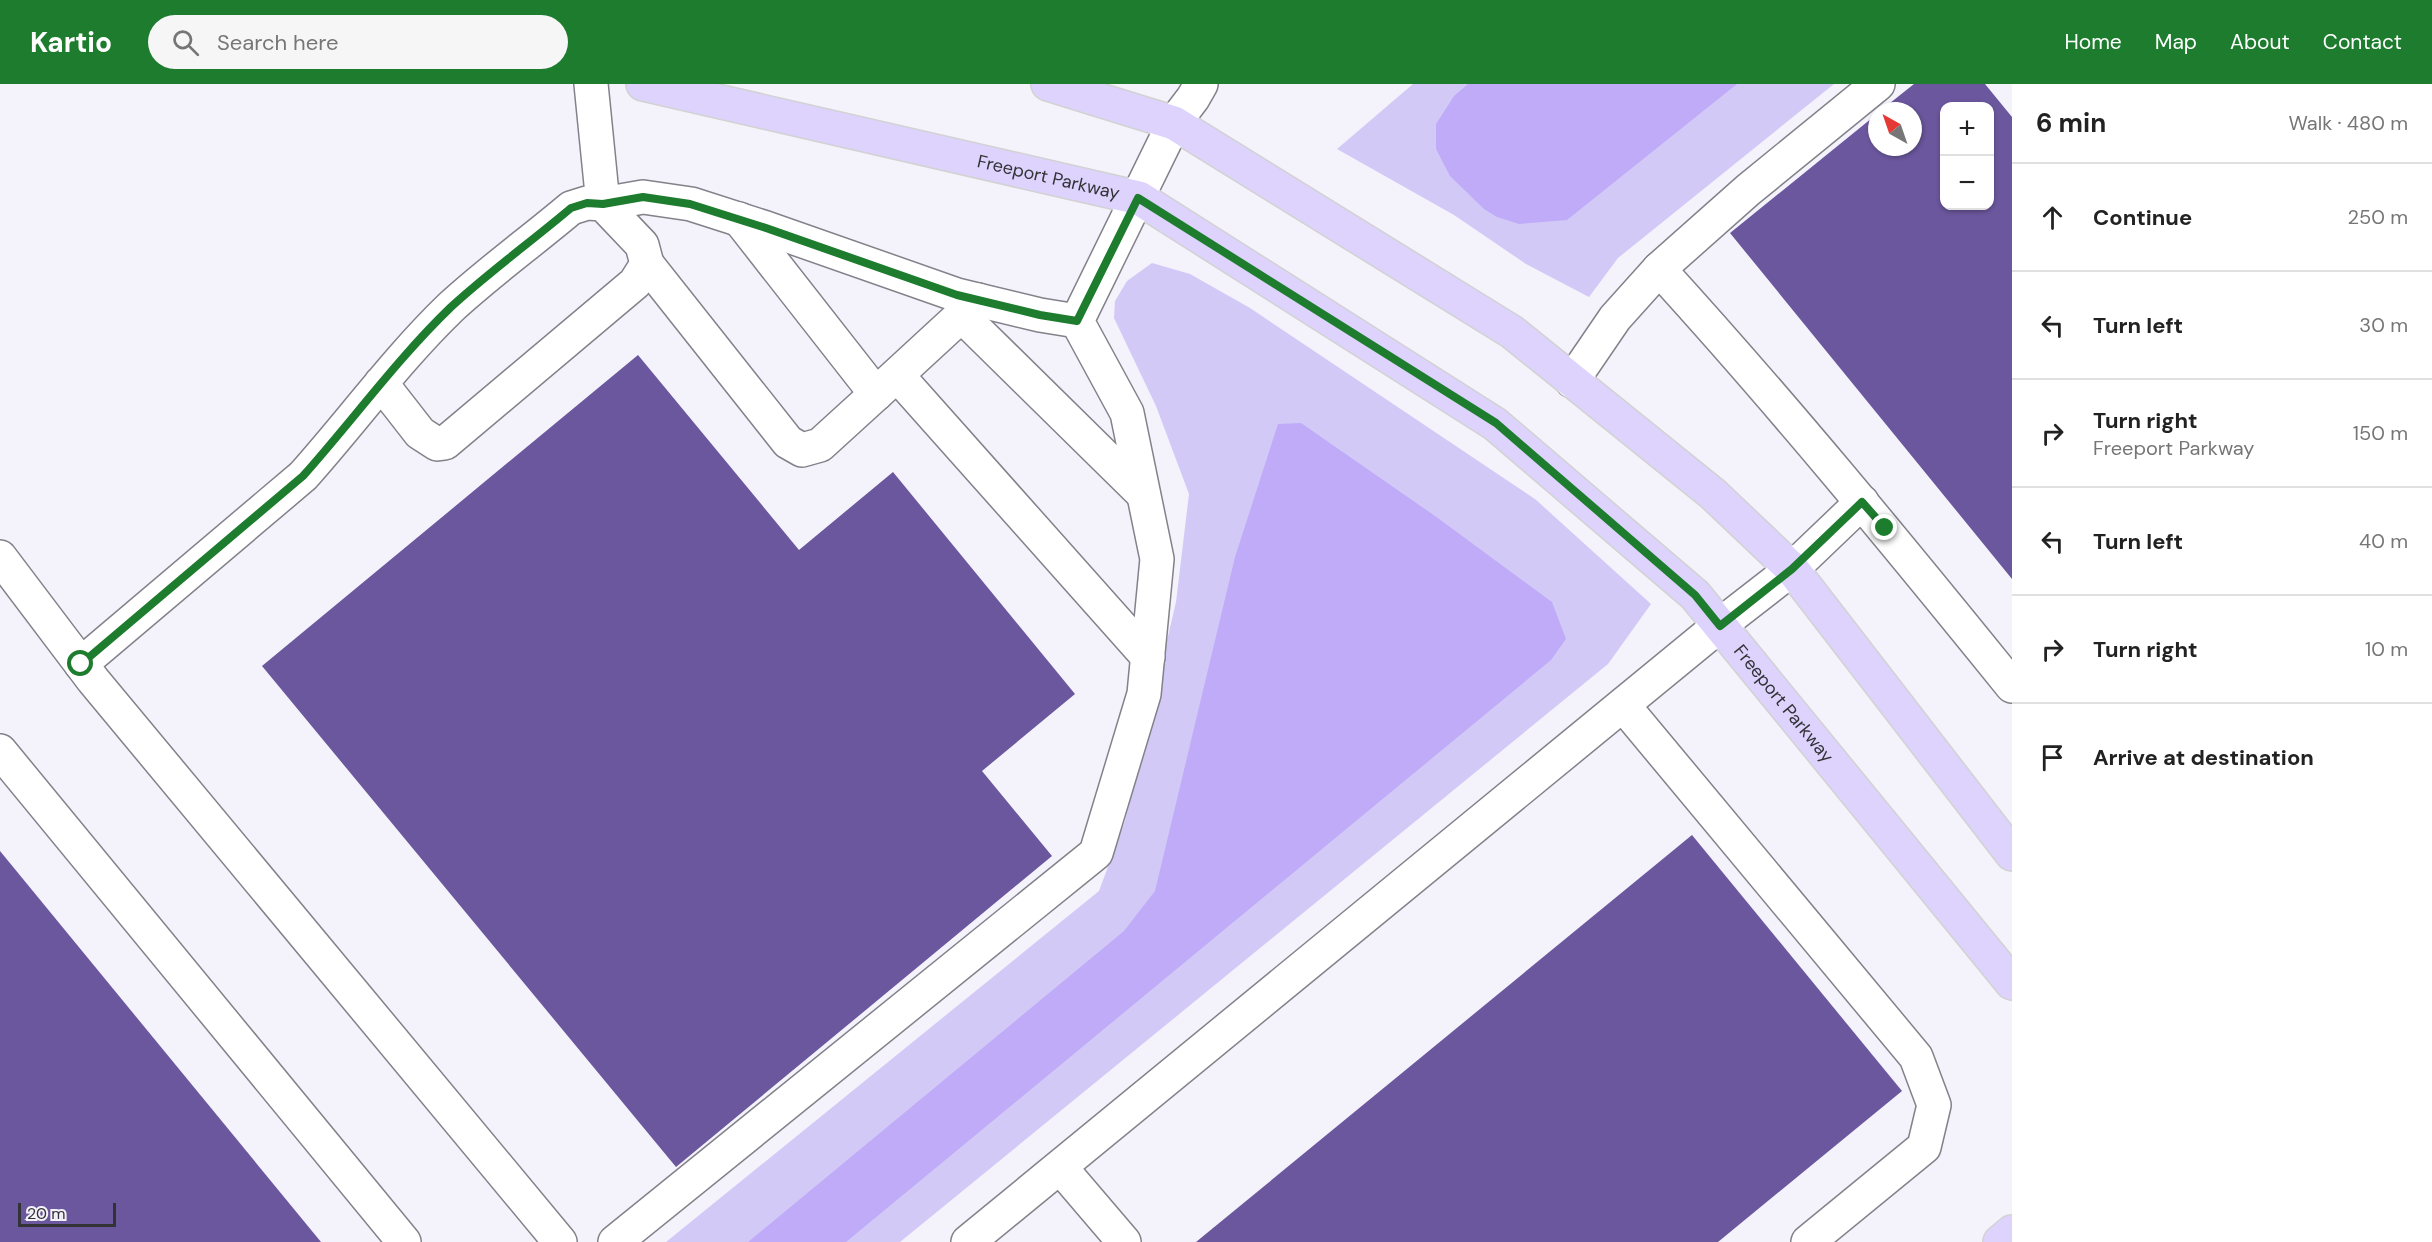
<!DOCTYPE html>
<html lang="en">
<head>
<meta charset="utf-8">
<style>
  body { margin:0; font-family:"DM Sans",sans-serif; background:#f6f6f6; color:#222 }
  .controls { position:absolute; right:18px; top:18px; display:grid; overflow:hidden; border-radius:12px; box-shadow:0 2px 4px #0004 }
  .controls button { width:54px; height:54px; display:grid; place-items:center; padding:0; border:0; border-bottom:2px solid #e0e0e0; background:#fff; color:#222; font:30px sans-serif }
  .compass { position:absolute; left:1868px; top:18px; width:54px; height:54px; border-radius:50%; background:#fff; box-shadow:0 2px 4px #0004; rotate:320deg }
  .scale { position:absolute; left:18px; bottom:15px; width:98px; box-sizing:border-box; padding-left:6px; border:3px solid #333236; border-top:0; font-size:16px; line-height:21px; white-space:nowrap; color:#333236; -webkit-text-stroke:4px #f4f2fb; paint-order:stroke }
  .stop { position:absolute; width:18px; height:18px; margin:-14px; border:4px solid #1d7c2d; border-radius:50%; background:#fff }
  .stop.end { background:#1d7c2d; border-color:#fff; box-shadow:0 2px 6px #0008 }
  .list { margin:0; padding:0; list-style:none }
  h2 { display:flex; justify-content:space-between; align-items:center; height:78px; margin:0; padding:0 24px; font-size:26px }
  h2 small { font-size:20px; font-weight:400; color:#767676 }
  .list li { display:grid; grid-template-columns:39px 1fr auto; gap:18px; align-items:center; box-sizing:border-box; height:108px; padding:0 24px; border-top:2px solid #e0e0e0 }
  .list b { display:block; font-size:22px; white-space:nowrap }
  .list p { margin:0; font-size:20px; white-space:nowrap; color:#767676 }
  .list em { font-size:20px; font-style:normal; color:#767676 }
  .icon { flex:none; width:33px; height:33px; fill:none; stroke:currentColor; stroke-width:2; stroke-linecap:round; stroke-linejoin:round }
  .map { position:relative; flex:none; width:2012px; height:1158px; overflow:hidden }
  header { display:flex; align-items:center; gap:36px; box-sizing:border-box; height:84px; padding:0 30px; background:#1d7c2d; color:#fff }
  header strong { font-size:28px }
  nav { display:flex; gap:33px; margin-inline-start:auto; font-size:21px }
  .search { width:420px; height:54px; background:#f6f6f6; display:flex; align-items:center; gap:15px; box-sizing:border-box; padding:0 21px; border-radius:33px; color:#767676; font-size:22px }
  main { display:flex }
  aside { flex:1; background:#fff }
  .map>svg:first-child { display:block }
  .green { fill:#d3c9f7 }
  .water { fill:#bfabf8 }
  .building { fill:#6b579d; fill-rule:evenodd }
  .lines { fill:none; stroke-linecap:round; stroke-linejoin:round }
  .minor-casing { stroke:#838189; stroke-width:36 }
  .major-casing { stroke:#d2d2d3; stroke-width:36 }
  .minor { stroke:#fff; stroke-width:33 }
  .major { stroke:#ddd3fd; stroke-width:33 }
  .route { stroke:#1d7c2d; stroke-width:8 }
  .labels { text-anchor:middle; stroke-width:6; stroke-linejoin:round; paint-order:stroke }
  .street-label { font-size:18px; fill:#333236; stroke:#f4f2fb }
</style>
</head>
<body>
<header>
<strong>Kartio</strong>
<div class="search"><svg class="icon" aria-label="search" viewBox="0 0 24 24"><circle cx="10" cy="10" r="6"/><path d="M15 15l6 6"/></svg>Search here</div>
<nav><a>Home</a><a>Map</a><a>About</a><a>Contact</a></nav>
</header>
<main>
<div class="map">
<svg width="2012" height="1158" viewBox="0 0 2012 1158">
  <rect width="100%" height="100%" fill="#f4f2fb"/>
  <g class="green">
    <polygon points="1413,0 1834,0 1618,174 1589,213 1526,180 1454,131 1337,65"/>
    <polygon points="1152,179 1190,190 1250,224 1535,415 1651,520 1608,580 900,1158 666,1158 1099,807 1125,737 1176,518 1189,410 1156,322 1114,234 1115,217 1127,197"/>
  </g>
  <g class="water">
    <polygon points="1468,0 1737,0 1567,136 1519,140 1497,133 1484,125 1450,92 1436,65 1436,40 1454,12"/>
    <polygon points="1301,339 1435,432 1552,518 1566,555 1551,576 846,1158 748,1158 1124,847 1155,807 1235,473 1278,340"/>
  </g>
  <g class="building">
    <path d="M 1914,0 L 1985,0 L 2012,33 L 2012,495 L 1730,149 L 1877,30 L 1877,63 L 1913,63 L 1913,27 L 1880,27 ZM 1944,22 L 1990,22 L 1990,122 L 1944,122 Z"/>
    <polygon points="638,271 799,466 893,388 1075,610 982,687 1052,772 676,1083 262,582"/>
    <polygon points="1692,751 1902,1007 1718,1158 1196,1158"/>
    <polygon points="0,767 321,1158 0,1158"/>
  </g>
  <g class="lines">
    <defs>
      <g id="minor">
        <polyline points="591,0 603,120 643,113 691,120 766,144 957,211 1040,231 1077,237"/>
        <polyline points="739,135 876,310 978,216"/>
        <polyline points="647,180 788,358 802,366 820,361 876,310"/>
        <path d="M 1659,185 C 1782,320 1897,460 2012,602"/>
        <polyline points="962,232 1143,410"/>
        <polyline points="897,291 1148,573"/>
        <polyline points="1572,297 1615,234 1659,185 1748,106 1878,0"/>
        <polyline points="0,473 93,596 560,1158"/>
        <path d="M 81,580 L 303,392 C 353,336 397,275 451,223 C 489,188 532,157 571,124 L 587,119 L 603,120 L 642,161 L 647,180 L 635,199 L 445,359 L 437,360 L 420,349 L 381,299"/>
        <polyline points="1623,621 1916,973 1934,1021 1924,1063 1808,1158"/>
        <polyline points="0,667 404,1158"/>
        <polyline points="1060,1083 1124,1158"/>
        <polyline points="615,1158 1096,769 1144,610 1157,475 1127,329 1077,237 1174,39 1193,14 1201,0"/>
        <polyline points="968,1158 1720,541 1792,485 1862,418"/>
      </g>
      <g id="major">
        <path id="s1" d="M 643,0 L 1139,114 L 1495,340 L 1695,511 L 2012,899"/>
        <polyline points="1048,0 1174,39 1512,248 1713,410 1792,485 2012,770"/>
        <polyline points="2000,1158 2012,1148"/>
      </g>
    </defs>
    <use href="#minor" class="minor-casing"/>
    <use href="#major" class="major-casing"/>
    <use href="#minor" class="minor"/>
    <use href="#major" class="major"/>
  </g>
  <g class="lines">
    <path class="route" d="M 81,580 L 303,392 C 353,336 397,275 451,223 C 489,188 532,157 571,124 L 587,119 L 603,120 L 643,113 L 690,120 L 766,144 L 957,211 L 1040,231 L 1077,237 L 1138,114 L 1496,339 L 1695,511 L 1720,542 L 1792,485 L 1862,418 L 1885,444"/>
  </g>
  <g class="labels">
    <g class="street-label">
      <text dy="6" stroke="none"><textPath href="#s1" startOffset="416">Freeport Parkway</textPath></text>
      <text dy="6" stroke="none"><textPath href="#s1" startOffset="1334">Freeport Parkway</textPath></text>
    </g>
  </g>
</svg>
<div class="controls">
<button>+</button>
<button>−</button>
</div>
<svg class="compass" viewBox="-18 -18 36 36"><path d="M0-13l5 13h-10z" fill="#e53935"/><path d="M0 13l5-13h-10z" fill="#767676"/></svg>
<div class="scale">20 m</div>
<div class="stop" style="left:81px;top:580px"></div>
<div class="stop end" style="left:1885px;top:444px"></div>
</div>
<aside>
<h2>6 min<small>Walk · 480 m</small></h2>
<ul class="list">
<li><svg class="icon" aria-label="ahead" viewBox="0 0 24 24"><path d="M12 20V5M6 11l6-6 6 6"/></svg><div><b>Continue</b></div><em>250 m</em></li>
<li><svg class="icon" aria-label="left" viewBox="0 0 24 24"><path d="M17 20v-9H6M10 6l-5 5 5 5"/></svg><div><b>Turn left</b></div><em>30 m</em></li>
<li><svg class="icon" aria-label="right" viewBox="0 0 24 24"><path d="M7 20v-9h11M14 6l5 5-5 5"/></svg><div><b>Turn right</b><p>Freeport Parkway</p></div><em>150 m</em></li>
<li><svg class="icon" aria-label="left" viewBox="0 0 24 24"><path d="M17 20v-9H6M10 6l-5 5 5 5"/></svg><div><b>Turn left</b></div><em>40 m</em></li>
<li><svg class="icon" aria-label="right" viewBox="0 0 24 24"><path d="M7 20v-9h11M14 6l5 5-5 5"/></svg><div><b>Turn right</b></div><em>10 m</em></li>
<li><svg class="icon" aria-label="arrive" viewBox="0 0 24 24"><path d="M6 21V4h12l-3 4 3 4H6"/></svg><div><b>Arrive at destination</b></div></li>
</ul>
</aside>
</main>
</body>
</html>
